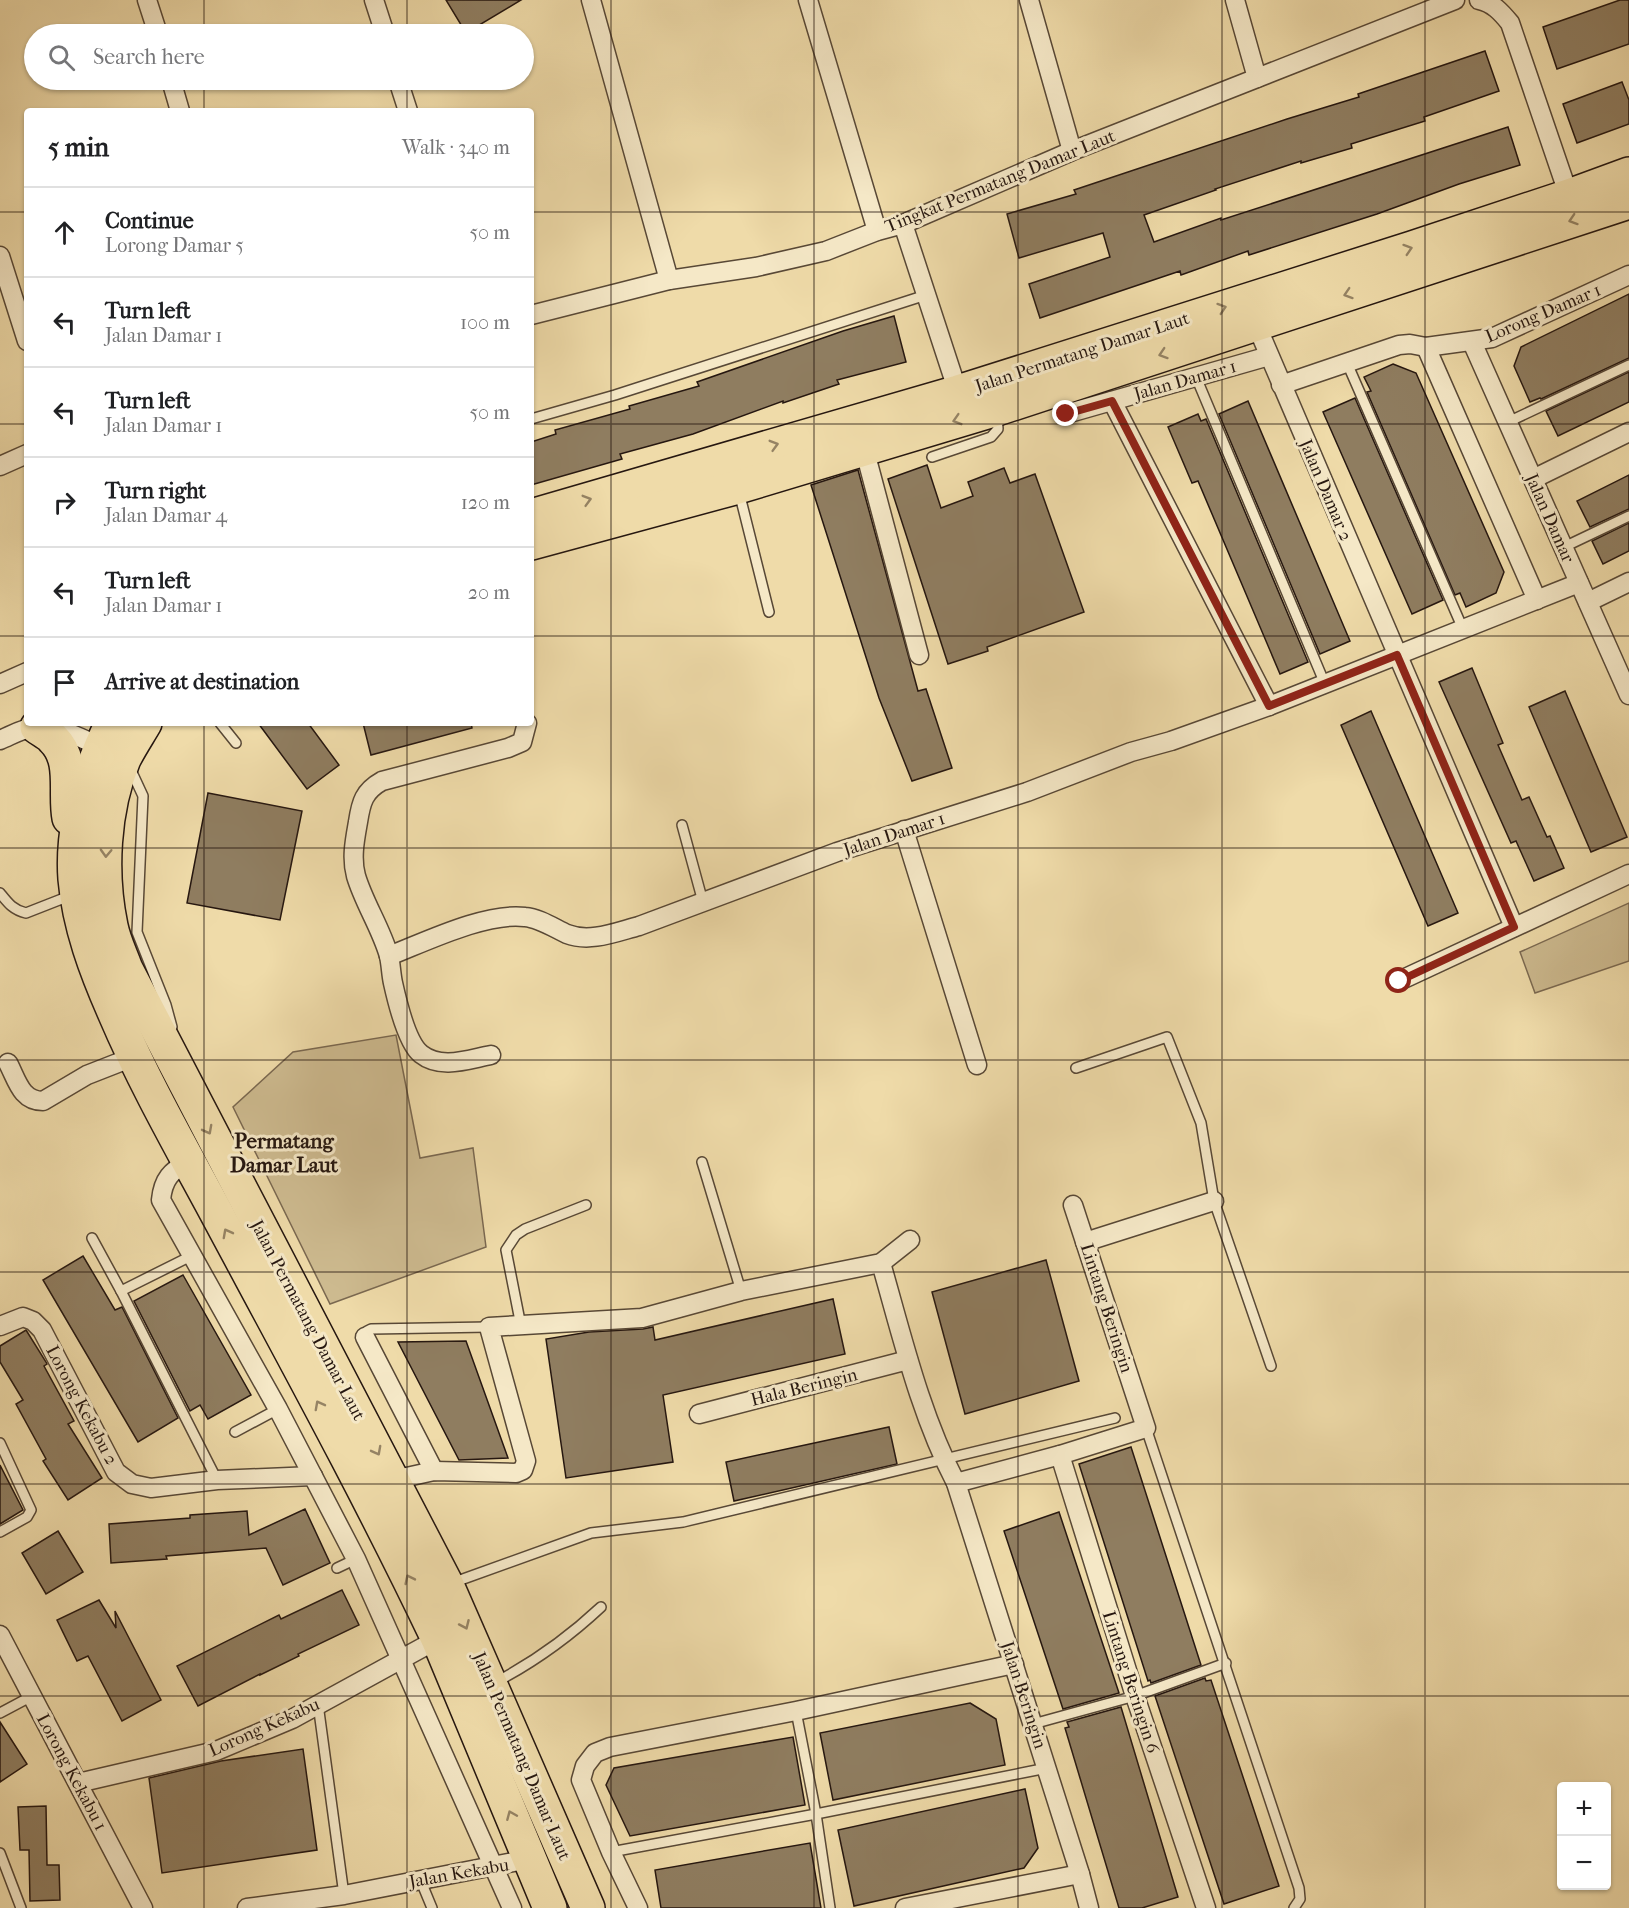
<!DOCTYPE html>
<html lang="en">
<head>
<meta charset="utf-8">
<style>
  body { margin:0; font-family:"IM FELL French Canon",serif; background:#f6f6f6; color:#202124 }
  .controls { position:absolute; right:18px; bottom:18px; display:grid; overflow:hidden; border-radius:6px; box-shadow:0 2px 4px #0004 }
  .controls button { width:54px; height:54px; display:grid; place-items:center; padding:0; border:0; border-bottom:2px solid #e0e0e0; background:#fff; color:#202124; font:30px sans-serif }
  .stop { position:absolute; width:18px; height:18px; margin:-14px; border:4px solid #8f2418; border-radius:50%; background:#fff }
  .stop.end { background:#8f2418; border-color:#fff; box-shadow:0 2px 6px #0008 }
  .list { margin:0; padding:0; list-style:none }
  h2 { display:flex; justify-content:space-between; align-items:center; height:78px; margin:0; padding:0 24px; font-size:26px }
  h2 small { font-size:20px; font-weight:400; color:#757577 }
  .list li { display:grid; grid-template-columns:39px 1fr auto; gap:18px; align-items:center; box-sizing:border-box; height:90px; padding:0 24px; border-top:2px solid #e0e0e0 }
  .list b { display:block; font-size:22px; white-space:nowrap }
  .list p { margin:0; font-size:20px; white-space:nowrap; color:#757577 }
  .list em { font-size:20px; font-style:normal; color:#757577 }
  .icon { flex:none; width:33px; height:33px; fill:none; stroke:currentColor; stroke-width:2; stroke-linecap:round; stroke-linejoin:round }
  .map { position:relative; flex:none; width:1629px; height:1908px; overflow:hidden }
  .search { position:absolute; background:#fff; box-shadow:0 2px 4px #0004; left:24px; top:24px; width:510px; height:66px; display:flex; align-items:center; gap:15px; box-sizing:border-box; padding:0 21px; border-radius:33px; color:#757577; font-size:22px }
  .panel { position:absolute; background:#fff; box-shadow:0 2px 4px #0004; left:24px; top:108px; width:510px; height:618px; border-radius:6px }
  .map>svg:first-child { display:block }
  .green { fill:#cdba8f; stroke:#7a6850; stroke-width:1.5 }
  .building { fill:#8f7d60; stroke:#261710; stroke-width:1.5 }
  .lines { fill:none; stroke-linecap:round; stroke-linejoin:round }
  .lane-casing { stroke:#584836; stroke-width:12 }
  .street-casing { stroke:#584836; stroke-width:21 }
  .highway-casing { stroke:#261710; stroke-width:36 }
  .lane { stroke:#f5e8c7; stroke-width:9 }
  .street { stroke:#f5e8c7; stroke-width:18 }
  .highway { stroke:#efdba9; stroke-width:33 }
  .oneway { stroke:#958364 }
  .route { stroke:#8f2418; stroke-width:8 }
  .grid { fill:none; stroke:#261710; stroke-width:1.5; stroke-opacity:0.55 }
  .labels { text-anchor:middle; stroke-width:6; stroke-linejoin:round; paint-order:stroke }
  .street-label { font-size:18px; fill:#261710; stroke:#f5e8c7 }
  .quarter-label { font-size:21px; font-weight:bold; fill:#261710; stroke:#f5e8c7 }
</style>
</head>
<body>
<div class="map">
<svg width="1629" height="1908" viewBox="0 0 1629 1908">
  <rect width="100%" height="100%" fill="#efdba9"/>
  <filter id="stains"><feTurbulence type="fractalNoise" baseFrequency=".00333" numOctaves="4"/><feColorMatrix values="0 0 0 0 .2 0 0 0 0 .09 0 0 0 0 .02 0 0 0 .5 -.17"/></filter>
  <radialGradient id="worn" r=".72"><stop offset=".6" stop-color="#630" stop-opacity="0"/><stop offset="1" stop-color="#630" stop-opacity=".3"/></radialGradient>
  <g class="green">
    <polygon points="1629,903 1629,961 1535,993 1520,952"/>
    <polygon points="396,1035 420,1158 473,1148 486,1247 330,1304 233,1107 293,1052"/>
  </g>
  <g class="building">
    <polygon points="446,0 521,0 466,33"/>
    <polygon points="1620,0 1629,0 1629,44 1557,69 1543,27"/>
    <polygon points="1485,51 1499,91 1424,117 1425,121 1351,144 1352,148 1301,163 1301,161 1215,189 1216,190 1144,215 1154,242 1221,218 1221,220 1508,127 1520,165 1459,184 1377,214 1249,255 1248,251 1181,275 1180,271 1040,318 1029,284 1110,257 1103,233 1019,258 1007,214 1076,194 1074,190 1287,119 1359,97 1358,94"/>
    <polygon points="1622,82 1629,100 1629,124 1577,143 1563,104"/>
    <polygon points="1629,294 1629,358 1541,399 1540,398 1530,402 1514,366 1521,347"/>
    <polygon points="894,316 906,362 837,380 839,384 783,403 783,401 693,434 620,454 622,459 531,485 531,442 556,434 555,430 630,409 629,406 699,386 697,382 843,331"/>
    <polygon points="1393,364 1416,373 1504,572 1496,593 1466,607 1460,593 1455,595 1367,392 1371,391 1364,377"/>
    <polygon points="1629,372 1629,402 1558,436 1546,411"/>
    <polygon points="1355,398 1443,600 1412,614 1323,412"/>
    <polygon points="1248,401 1350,641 1320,654 1219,414"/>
    <polygon points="1198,414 1201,421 1206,419 1308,662 1280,674 1198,481 1192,483 1168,427"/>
    <polygon points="927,465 941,508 973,496 968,482 1004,468 1010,483 1035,474 1084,612 987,647 988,651 948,664 888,479"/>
    <polygon points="858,470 918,691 926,689 952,768 912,781 879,698 811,485"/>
    <polygon points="1629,475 1629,509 1590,527 1577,501"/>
    <polygon points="1629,523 1629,551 1603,564 1592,541"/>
    <polygon points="1472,668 1503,743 1498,745 1522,800 1529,797 1547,837 1550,836 1564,868 1534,881 1516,841 1511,843 1439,682"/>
    <polygon points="1565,691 1627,837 1591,852 1529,707"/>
    <polygon points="1371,711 1458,913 1428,926 1341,725"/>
    <polygon points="258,723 308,723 339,765 307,789"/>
    <polygon points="363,723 471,723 472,728 371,755"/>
    <polygon points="208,793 302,811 280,920 187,903"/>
    <polygon points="83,1256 115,1310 122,1307 178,1418 138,1442 43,1280"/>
    <polygon points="1046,1260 1079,1381 965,1414 932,1292"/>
    <polygon points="183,1275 251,1395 208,1419 200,1405 190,1411 134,1301"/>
    <polygon points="833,1299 845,1354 663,1395 673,1462 566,1478 546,1339 589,1332 643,1329 653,1327 655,1340"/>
    <polygon points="26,1330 46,1362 47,1364 44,1366 74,1421 68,1424 102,1478 68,1500 43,1461 46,1459 16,1404 23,1400 0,1362 0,1346"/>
    <polygon points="466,1341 508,1458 459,1460 398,1342"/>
    <polygon points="889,1427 897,1464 734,1501 726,1462"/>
    <polygon points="1131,1447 1201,1665 1151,1683 1150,1680 1148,1681 1079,1464"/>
    <polygon points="0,1465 23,1510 0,1524"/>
    <polygon points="305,1509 330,1563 283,1585 266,1548 166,1556 167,1559 111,1563 109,1524 190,1518 190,1515 247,1511 249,1535"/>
    <polygon points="1059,1512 1119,1693 1063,1709 1004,1531"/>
    <polygon points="58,1531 83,1572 46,1594 22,1553"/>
    <polygon points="342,1590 359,1625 298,1654 299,1656 260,1675 260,1674 198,1706 177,1666 279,1615 281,1619"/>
    <polygon points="99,1600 116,1628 115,1611 161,1700 122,1721 88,1656 77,1661 57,1620"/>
    <polygon points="1205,1678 1206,1681 1211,1680 1279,1886 1224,1904 1155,1696"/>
    <polygon points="970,1703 996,1719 1005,1765 833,1800 820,1733"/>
    <polygon points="1121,1707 1178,1897 1142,1908 1119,1908 1065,1728 1069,1727 1067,1722"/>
    <polygon points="0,1722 27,1764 0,1782"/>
    <polygon points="793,1737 805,1805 630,1836 606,1785 614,1768"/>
    <polygon points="303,1749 317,1850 162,1873 149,1778 221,1761"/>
    <polygon points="1025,1789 1038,1848 1024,1868 854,1906 838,1830"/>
    <polygon points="46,1806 47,1865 59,1865 60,1900 30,1901 29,1850 20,1850 18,1807"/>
    <polygon points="810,1843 821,1908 661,1908 655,1870"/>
  </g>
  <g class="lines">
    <defs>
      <g id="lane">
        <polyline points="1347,363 1463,629"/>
        <polyline points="1196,377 1325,684"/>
        <polyline points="531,419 615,395 926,295"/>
        <polyline points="1508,422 1629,365"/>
        <polyline points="932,457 991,437 998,429 997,414"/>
        <polyline points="739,492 769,612"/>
        <polyline points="1564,547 1629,516"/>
        <polyline points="220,723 236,743"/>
        <polyline points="130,768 143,796 137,932 166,1005 172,1027"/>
        <polyline points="682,825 703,902"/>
        <path d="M 0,893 C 8,903 13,910 26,913 L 72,895"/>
        <polyline points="1076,1068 1167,1037 1201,1123 1214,1201 1271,1366"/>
        <polyline points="702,1162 741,1291"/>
        <polyline points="92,1238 121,1291 217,1480"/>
        <polyline points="121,1291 193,1255"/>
        <polyline points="521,1326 506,1250 516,1235 525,1229 586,1205"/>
        <polyline points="365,1337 367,1331 371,1329 489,1327"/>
        <polyline points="1146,1428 1299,1888 1300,1899 1294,1908"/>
        <polyline points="235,1432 278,1409"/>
        <polyline points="0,1443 31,1510 27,1517 0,1532"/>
        <polyline points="337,1568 356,1559"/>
        <polyline points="452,1583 591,1533 683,1522 1115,1418"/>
        <path d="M 496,1682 C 534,1662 570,1636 601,1607"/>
        <polyline points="318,1704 344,1895"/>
        <polyline points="796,1711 816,1814 830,1908"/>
        <polyline points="0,1713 32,1696"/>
        <polyline points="1033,1724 1135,1696 1226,1663"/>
        <polyline points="611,1852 816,1814 1047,1768"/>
        <polyline points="0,1853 21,1908"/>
        <polyline points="420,1879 432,1908"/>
      </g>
      <g id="street">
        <polyline points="147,0 158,34"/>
        <polyline points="374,0 385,34"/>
        <polyline points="591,0 669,280"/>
        <polyline points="808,0 877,231"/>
        <polyline points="1029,0 1072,151"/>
        <polyline points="1235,0 1257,78"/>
        <path d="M 1479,0 C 1493,3 1501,12 1510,23 L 1569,196"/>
        <polyline points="171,80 180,111"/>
        <polyline points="398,80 408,111"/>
        <polyline points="903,224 958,392"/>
        <polyline points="0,256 27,341"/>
        <polyline points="531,315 669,280 756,267 826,251 877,231 903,224 1072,151 1455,0"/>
        <polyline points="1256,324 1514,927"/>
        <polyline points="1472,342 1629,695"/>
        <polyline points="1426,347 1537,600"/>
        <polyline points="1281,385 1399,345 1410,344 1426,347 1492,338 1629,275"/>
        <polyline points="1112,401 1269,706"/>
        <polyline points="1066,414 1269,356"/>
        <polyline points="864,448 919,655"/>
        <polyline points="0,466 27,454"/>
        <polyline points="1533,479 1629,432"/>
        <polyline points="1588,602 1629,582"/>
        <polyline points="0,684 27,672"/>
        <path d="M 0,740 C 12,735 23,728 36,727 C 61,726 87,741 109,751"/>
        <polyline points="904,830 977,1065"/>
        <path d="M 389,956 C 425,942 486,912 525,917 C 539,918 554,928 567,934 C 590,943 616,932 639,926 L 837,852 L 1027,792 L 1131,752 L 1171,741 L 1269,706 L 1579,583"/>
        <polyline points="1399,981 1629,874"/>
        <path d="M 491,1055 C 469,1059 441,1070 421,1054 C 407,1043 397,1001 393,983 C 391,974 391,965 389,956 C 381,928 364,903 356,876 C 351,858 355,839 358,822 C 361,802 364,791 382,781 L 508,748 L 522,742 L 527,723"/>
        <path d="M 8,1063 C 17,1080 21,1101 43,1101 L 87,1075 L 133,1057"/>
        <path d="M 189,1161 C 171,1171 163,1179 161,1200 L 278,1409 L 356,1559 L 512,1908"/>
        <polyline points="1085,1242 1214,1201"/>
        <path d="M 881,1263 C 902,1336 920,1414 956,1483 L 1080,1874 L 1089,1908"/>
        <polyline points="0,1326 23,1317 33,1321 42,1330 116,1472 132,1484 151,1488 217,1480 313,1476"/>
        <polyline points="365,1337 434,1471"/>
        <polyline points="699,1414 908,1360"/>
        <polyline points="1060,1455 1135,1696 1206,1908"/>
        <polyline points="393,1480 434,1471 516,1473 523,1470 526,1461 489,1327 642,1318 741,1291 881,1263 910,1240"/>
        <polyline points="956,1483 1060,1455 1146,1428 1073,1205"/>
        <polyline points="0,1635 143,1908"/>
        <polyline points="78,1783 216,1751 292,1719 438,1639"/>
        <polyline points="247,1908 344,1895 529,1859"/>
        <polyline points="638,1908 611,1852 581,1780 585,1766 595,1753 610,1747 796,1711 1014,1664"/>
        <polyline points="905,1908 1080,1874"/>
      </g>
      <g id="highway">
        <polyline points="531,516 958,392 1412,248 1569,196 1629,174"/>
        <polyline points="531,543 738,487 997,409 1629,202"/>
        <path d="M 112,723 C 89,770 71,825 75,879 C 79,926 96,971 115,1014 C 144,1082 181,1147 216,1212 C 292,1354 369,1494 438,1639 L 550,1908"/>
        <path d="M 145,723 C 138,735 130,747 124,759 C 103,810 100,873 111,926 C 114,941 121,955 126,969 L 447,1585 L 588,1908"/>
        <path d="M 37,727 C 42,731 49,734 53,739 C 75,760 64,793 69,818"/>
      </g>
    </defs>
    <use href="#lane" class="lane-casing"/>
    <use href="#street" class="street-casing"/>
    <use href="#highway" class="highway-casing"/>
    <use href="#lane" class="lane"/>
    <use href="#street" class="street"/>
    <use href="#highway" class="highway"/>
  </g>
  <defs><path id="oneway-chevron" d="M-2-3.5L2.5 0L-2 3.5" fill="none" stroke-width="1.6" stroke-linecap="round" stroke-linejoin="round" transform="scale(1.5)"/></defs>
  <g class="oneway">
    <use href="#oneway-chevron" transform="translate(1573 220) rotate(162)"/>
    <use href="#oneway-chevron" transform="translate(1408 249) rotate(-18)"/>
    <use href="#oneway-chevron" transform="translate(1348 294) rotate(162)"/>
    <use href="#oneway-chevron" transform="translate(1222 308) rotate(-18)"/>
    <use href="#oneway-chevron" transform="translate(1163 354) rotate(162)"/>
    <use href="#oneway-chevron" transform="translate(957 420) rotate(163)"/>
    <use href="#oneway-chevron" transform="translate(774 445) rotate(-16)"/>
    <use href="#oneway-chevron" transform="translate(587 500) rotate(-16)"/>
    <use href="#oneway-chevron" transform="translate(106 853) rotate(92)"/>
    <use href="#oneway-chevron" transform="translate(208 1130) rotate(62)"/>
    <use href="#oneway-chevron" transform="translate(227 1233) rotate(-118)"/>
    <use href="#oneway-chevron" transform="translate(319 1405) rotate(-118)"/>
    <use href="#oneway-chevron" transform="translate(377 1451) rotate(62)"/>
    <use href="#oneway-chevron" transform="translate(409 1579) rotate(-116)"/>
    <use href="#oneway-chevron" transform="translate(465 1625) rotate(66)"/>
    <use href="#oneway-chevron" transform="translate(511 1815) rotate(-113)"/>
  </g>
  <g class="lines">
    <polyline class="route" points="1066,414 1112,401 1269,706 1397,655 1514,927 1399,981"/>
  </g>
  <path class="grid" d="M 204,0 L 204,34M 407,0 L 407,34M 611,0 L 611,1908M 814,0 L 814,1908M 1018,0 L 1018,1908M 1222,0 L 1222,1908M 1425,0 L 1425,1908M 204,80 L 204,111M 407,80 L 407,111M 0,212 L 27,212M 531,212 L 1629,212M 0,424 L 27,424M 531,424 L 1629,424M 0,636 L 27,636M 531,636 L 1629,636M 204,723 L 204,1908M 407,723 L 407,1908M 0,848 L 1629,848M 0,1060 L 1629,1060M 0,1272 L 1629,1272M 0,1484 L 1629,1484M 0,1696 L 1629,1696"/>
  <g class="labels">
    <g class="street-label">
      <text transform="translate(1000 181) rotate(-22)" y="6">Tingkat Permatang Damar Laut</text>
      <text transform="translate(1543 313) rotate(-23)" y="6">Lorong Damar 1</text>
      <text transform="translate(1082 352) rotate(-18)" y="6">Jalan Permatang Damar Laut</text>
      <text transform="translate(1185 380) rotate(-16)" y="6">Jalan Damar 1</text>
      <text transform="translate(1326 490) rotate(67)" y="6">Jalan Damar 2</text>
      <text transform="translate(1550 518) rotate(66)" y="6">Jalan Damar</text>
      <text transform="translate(894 834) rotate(-18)" y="6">Jalan Damar 1</text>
      <text transform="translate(1107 1308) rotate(72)" y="6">Lintang Beringin</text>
      <text transform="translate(308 1320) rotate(62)" y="6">Jalan Permatang Damar Laut</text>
      <text transform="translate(804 1387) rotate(-14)" y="6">Hala Beringin</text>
      <text transform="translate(82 1405) rotate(62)" y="6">Lorong Kekabu 2</text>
      <text transform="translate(1131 1682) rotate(72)" y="6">Lintang Beringin 6</text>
      <text transform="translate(1024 1695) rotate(72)" y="6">Jalan Beringin</text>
      <text transform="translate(264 1727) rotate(-24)" y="6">Lorong Kekabu</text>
      <text transform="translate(522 1756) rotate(67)" y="6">Jalan Permatang Damar Laut</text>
      <text transform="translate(72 1772) rotate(62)" y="6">Lorong Kekabu 1</text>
      <text transform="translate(459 1873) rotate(-10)" y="6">Jalan Kekabu</text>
    </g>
    <g class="quarter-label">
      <text x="284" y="1148">Permatang<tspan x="284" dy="24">Damar Laut</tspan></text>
    </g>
  </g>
  <rect width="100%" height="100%" filter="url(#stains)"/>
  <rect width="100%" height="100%" fill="url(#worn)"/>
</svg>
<div class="controls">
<button>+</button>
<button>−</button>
</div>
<div class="stop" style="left:1399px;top:981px"></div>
<div class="stop end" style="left:1066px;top:414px"></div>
<div class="search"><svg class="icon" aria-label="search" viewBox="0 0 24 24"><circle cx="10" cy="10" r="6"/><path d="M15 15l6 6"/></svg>Search here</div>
<section class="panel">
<h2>5 min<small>Walk · 340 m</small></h2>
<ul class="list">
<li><svg class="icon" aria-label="ahead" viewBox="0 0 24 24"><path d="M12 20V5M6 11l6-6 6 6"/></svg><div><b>Continue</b><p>Lorong Damar 5</p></div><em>50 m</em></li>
<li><svg class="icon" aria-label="left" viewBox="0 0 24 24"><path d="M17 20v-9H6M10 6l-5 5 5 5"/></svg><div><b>Turn left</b><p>Jalan Damar 1</p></div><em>100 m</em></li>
<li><svg class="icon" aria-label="left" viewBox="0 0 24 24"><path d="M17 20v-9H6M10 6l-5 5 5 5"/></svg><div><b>Turn left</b><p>Jalan Damar 1</p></div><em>50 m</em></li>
<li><svg class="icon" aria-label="right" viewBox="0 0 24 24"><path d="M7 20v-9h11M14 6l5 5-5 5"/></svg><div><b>Turn right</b><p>Jalan Damar 4</p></div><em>120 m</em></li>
<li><svg class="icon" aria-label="left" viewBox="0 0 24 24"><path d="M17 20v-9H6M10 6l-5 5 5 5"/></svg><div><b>Turn left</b><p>Jalan Damar 1</p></div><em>20 m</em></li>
<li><svg class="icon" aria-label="arrive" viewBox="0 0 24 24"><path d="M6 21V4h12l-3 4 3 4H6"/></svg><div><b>Arrive at destination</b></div></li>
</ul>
</section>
</div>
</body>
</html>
